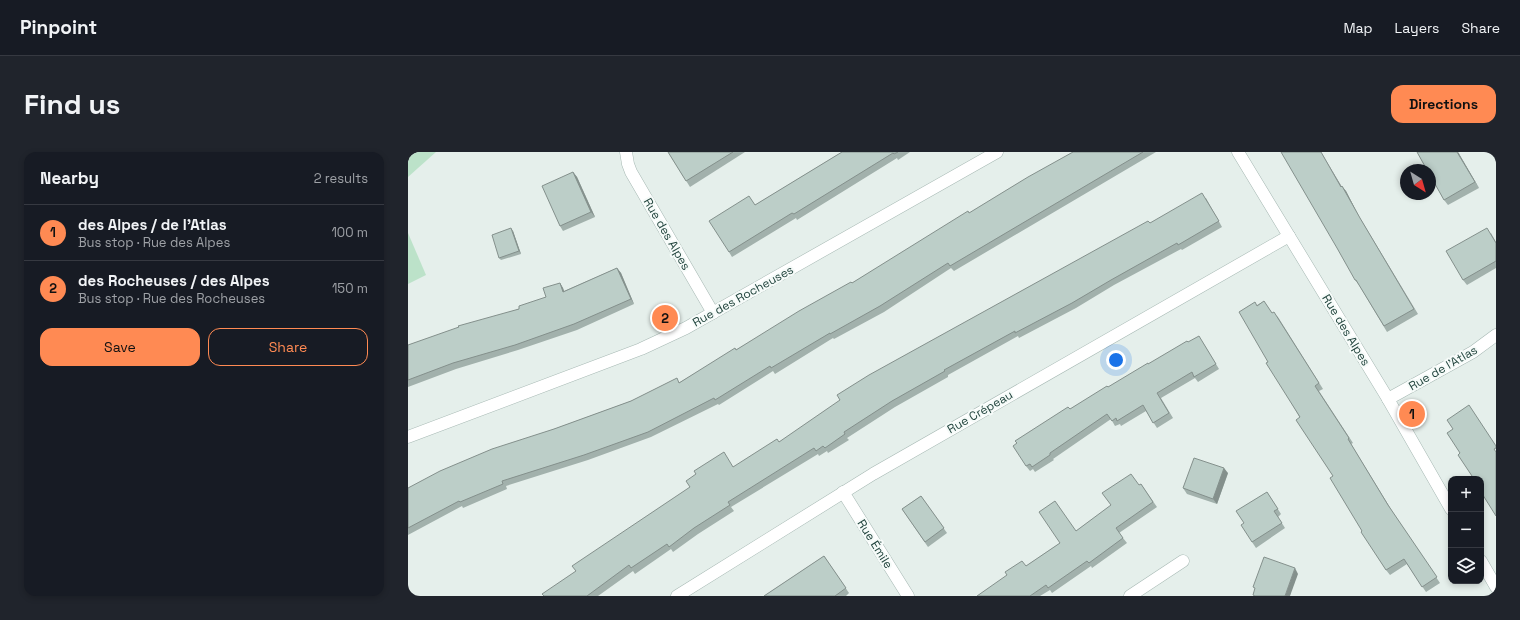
<!DOCTYPE html>
<html lang="en">
<head>
<meta charset="utf-8">
<style>
  body { margin:0; font-family:"Space Grotesk",sans-serif; background:#20242c; color:#f1f3f6 }
  .controls { position:absolute; right:12px; bottom:12px; display:grid; overflow:hidden; border-radius:8px; box-shadow:0 2px 6px #0003 }
  .controls button { width:36px; height:36px; display:grid; place-items:center; padding:0; border:0; border-bottom:1px solid #363941; background:#171b24; color:#f1f3f6; font:20px sans-serif }
  .compass { position:absolute; left:992px; top:12px; width:36px; height:36px; border-radius:50%; background:#171b24; box-shadow:0 2px 6px #0003; rotate:143deg }
  .you { position:absolute; left:708px; top:208px; width:14px; height:14px; margin:-10px; border:3px solid #fff; border-radius:50%; background:#1a73e8; box-shadow:0 0 0 6px #1a73e833 }
  .badge { display:grid; place-items:center; width:26px; height:26px; border-radius:50%; background:#ff8a53; color:#111; font-size:13px; font-weight:700 }
  .pin { position:absolute; translate:-50% -50%; border:2px solid #fff; box-shadow:0 1px 4px #0006 }
  .list { margin:0; padding:0; list-style:none }
  h2 { display:flex; justify-content:space-between; align-items:center; height:52px; margin:0; padding:0 16px; font-size:17px }
  h2 small { font-size:13px; font-weight:400; color:#9ea1a6 }
  .list li { display:grid; grid-template-columns:26px 1fr auto; gap:12px; align-items:center; box-sizing:border-box; height:56px; padding:0 16px; border-top:1px solid #363941 }
  .list b { display:block; font-size:15px; white-space:nowrap }
  .list p { margin:0; font-size:13px; white-space:nowrap; color:#9ea1a6 }
  .list em { font-size:13px; font-style:normal; color:#9ea1a6 }
  .actions { display:flex; gap:8px; padding:12px 16px }
  .actions a { flex:1; padding:9px 0; border:1px solid #ff8a53; border-radius:12px; text-align:center; font-size:14px; color:#ff8a53 }
  .actions .main { background:#ff8a53; color:#111 }
  .icon { flex:none; width:22px; height:22px; fill:none; stroke:currentColor; stroke-width:2; stroke-linecap:round; stroke-linejoin:round }
  .map { position:relative; flex:none; width:1088px; height:444px; overflow:hidden; border-radius:12px }
  header { display:flex; align-items:center; gap:24px; box-sizing:border-box; height:56px; padding:0 20px; background:#171b24; border-bottom:1px solid #363941 }
  header strong { font-size:19px }
  nav { display:flex; gap:22px; margin-inline-start:auto; font-size:14px }
  .intro { display:flex; align-items:center; justify-content:space-between; box-sizing:border-box; height:96px; padding:0 24px }
  h1 { margin:0; font-size:28px }
  .button { padding:10px 18px; border-radius:12px; background:#ff8a53; color:#111; font-size:14px; font-weight:700 }
  main { display:flex; gap:24px; padding:0 24px }
  aside { flex:1; background:#171b24; border-radius:12px; box-shadow:0 2px 6px #0003 }
  .map>svg:first-child { display:block }
  .green { fill:#bce2c9 }
  .lines { fill:none; stroke-linecap:round; stroke-linejoin:round }
  .street-casing { stroke:#a6b8b3; stroke-width:13 }
  .street { stroke:#fff; stroke-width:12 }
  .wall { fill:#a2b1ac }
  .shaded-wall { fill:#84908c }
  .building { fill:#bccec8; stroke:#84908c }
  .labels { text-anchor:middle; stroke-width:4; stroke-linejoin:round; paint-order:stroke }
  .street-label { font-size:12px; fill:#21443d; stroke:#f6fbf9 }
</style>
</head>
<body>
<header>
<strong>Pinpoint</strong>
<nav><a>Map</a><a>Layers</a><a>Share</a></nav>
</header>
<div class="intro"><h1>Find us</h1><a class="button">Directions</a></div>
<main>
<aside>
<h2>Nearby<small>2 results</small></h2>
<ul class="list">
<li><span class="badge">1</span><div><b>des Alpes / de l'Atlas</b><p>Bus stop · Rue des Alpes</p></div><em>100 m</em></li>
<li><span class="badge">2</span><div><b>des Rocheuses / des Alpes</b><p>Bus stop · Rue des Rocheuses</p></div><em>150 m</em></li>
</ul>
<div class="actions"><a class="main">Save</a><a>Share</a></div>
</aside>
<div class="map">
<svg width="1088" height="444" viewBox="0 0 1088 444">
  <rect width="100%" height="100%" fill="#e5efeb"/>
  <g class="green">
    <polygon points="0,0 28,0 0,25"/>
    <polygon points="0,81 18,123 0,132"/>
  </g>
  <g class="lines">
    <defs>
      <g id="street">
        <polyline points="218,0 220,12 223,20 305,161"/>
        <polyline points="830,0 980,247 1043,357"/>
        <polyline points="980,247 1065,200 1088,183"/>
        <polyline points="0,285 233,197 278,176 589,0"/>
        <polyline points="435,340 500,444"/>
        <polyline points="1073,409 1088,435"/>
        <polyline points="269,444 465,322 881,84"/>
        <polyline points="722,444 775,409"/>
      </g>
    </defs>
    <use href="#street" class="street-casing"/>
    <use href="#street" class="street"/>
  </g>
  <g class="wall">
    <polygon points="260,0 337,0 282,35"/>
    <polygon points="434,0 502,0 490,8 489,6 389,68 388,66 324,105 321,100 347,53"/>
    <polygon points="665,0 748,0 546,119 543,116 476,160 426,187 425,186 367,222 365,219 311,253 310,252 243,285 180,308 98,334 99,337 55,356 54,354 0,383 0,336 146,277 223,249 272,230 444,131"/>
    <polygon points="913,0 933,35 938,39 955,72 1010,162 979,180 951,133 947,128"/>
    <polygon points="1009,0 1050,0 1071,36 1040,53 1036,48"/>
    <polygon points="165,20 169,25 187,65 155,79 152,74"/>
    <polygon points="798,46 814,75 774,98 773,97 706,133 668,156 611,186 610,184 540,223 540,225 487,255 439,286 441,288 420,301 419,299 411,304 410,302 323,355 326,359 290,382 265,400 263,397 227,422 225,419 190,444 136,444 326,315 371,290 742,71"/>
    <polygon points="105,79 113,102 93,108 91,106"/>
    <polygon points="1083,81 1088,90 1088,116 1059,133 1055,128"/>
    <polygon points="209,116 213,121 226,152 169,178 110,198 48,217 0,235 0,193 111,157 138,145 152,131 155,136 156,139"/>
    <polygon points="856,149 864,161 870,165 915,237 911,239 945,291 943,292 984,359 1032,431 1018,440 999,412 982,423 978,418 954,379 925,324 860,210 849,153"/>
    <polygon points="794,189 811,217 790,230 787,226 753,246 765,266 749,276 738,259 713,274 712,272 707,274 703,267 645,307 646,308 627,320 625,317 622,319 618,314 662,257 780,190"/>
    <polygon points="820,321 809,352 779,342 775,336"/>
    <polygon points="733,332 749,355 711,381 719,391 684,416 683,414 644,441 642,438 632,444 569,444 618,414 652,391 668,379"/>
    <polygon points="859,340 873,362 870,365 877,376 848,396 844,390"/>
    <polygon points="513,344 539,381 520,395 494,357"/>
    <polygon points="416,404 441,441 438,444 356,444"/>
  </g>
  <g class="shaded-wall">
    <polygon points="913,0 937,40 933,35"/>
    <polygon points="1049,0 1050,0 1071,36 1067,30"/>
    <polygon points="165,20 169,25 187,65 183,60"/>
    <polygon points="934,34 938,39 955,72 1010,162 952,66"/>
    <polygon points="103,76 105,79 113,102 111,99"/>
    <polygon points="209,116 213,121 226,152 223,147"/>
    <polygon points="152,131 155,136 158,145 155,140"/>
    <polygon points="940,287 984,359 1032,431 980,353"/>
    <polygon points="816,316 820,321 809,352 805,347"/>
    <polygon points="887,416 890,422 882,444 877,444"/>
  </g>
  <g class="building">
    <polygon points="260,0 325,0 278,29"/>
    <polygon points="434,0 490,0 486,2 485,1 386,62 384,61 321,100 301,69 341,44 347,53"/>
    <polygon points="665,0 735,0 542,114 540,111 472,154 422,182 422,181 363,216 362,214 307,248 306,246 240,280 176,303 94,329 95,332 52,350 51,349 0,376 0,336 32,319 84,297 146,277 223,249 269,226 271,231 327,196 328,198 391,159 443,130 444,131 560,59 561,61 620,25"/>
    <polygon points="873,0 913,0 933,35 934,34 952,66 1006,157 976,174 948,128 947,128 929,96"/>
    <polygon points="1009,0 1049,0 1067,30 1036,48 1022,23 1022,18 1019,18"/>
    <polygon points="165,20 183,60 152,74 134,34"/>
    <polygon points="794,41 811,69 770,93 769,91 703,128 664,151 607,181 607,179 536,218 537,219 484,249 436,280 437,282 417,296 415,294 408,299 406,296 320,350 322,353 286,376 261,395 259,392 223,416 221,413 179,444 136,444 134,442 168,419 164,414 282,335 278,329 288,322 286,319 316,300 325,315 369,287 371,290 432,248 429,243 461,223 740,69 742,71"/>
    <polygon points="103,76 111,99 91,106 84,83"/>
    <polygon points="1079,76 1088,91 1088,109 1055,128 1038,99"/>
    <polygon points="209,116 223,147 166,172 107,193 45,211 0,228 0,193 51,175 50,174 111,157 111,154 138,145 135,136 152,131 155,140"/>
    <polygon points="856,149 864,161 866,160 911,231 907,234 941,286 940,287 980,353 1029,425 1014,435 996,407 978,418 953,380 954,379 922,326 925,324 888,268 892,265 858,211 860,210 831,160 847,150 849,154"/>
    <polygon points="791,184 808,212 786,225 784,220 749,241 761,261 745,271 735,253 709,269 708,266 704,269 699,262 642,301 642,303 624,315 622,312 618,314 605,294 609,291 607,289 660,255 662,257 699,234 700,235 740,211 740,212 779,189 780,190"/>
    <polygon points="1061,253 1088,294 1088,296 1086,297 1088,300 1088,364 1073,340 1073,327 1066,327 1050,303 1052,301 1039,281 1045,277 1039,268"/>
    <polygon points="786,306 816,316 805,347 775,336"/>
    <polygon points="723,322 731,333 733,332 745,350 708,376 715,386 681,411 679,409 640,436 638,433 622,444 569,444 599,423 597,420 614,409 618,414 652,391 631,360 647,349 668,379 703,353 694,341"/>
    <polygon points="859,340 870,357 866,359 874,371 844,390 833,373 836,371 828,359"/>
    <polygon points="513,344 536,376 517,390 494,357"/>
    <polygon points="416,404 438,436 427,444 356,444"/>
    <polygon points="856,405 887,416 877,444 847,444 845,443 847,436 845,435"/>
  </g>
  <g class="labels">
    <g class="street-label">
      <text transform="translate(259 82) rotate(60)" y="4">Rue des Alpes</text>
      <text transform="translate(335 144) rotate(-29)" y="4">Rue des Rocheuses</text>
      <text transform="translate(938 178) rotate(59)" y="4">Rue des Alpes</text>
      <text transform="translate(1035 216) rotate(-30)" y="4">Rue de l'Atlas</text>
      <text transform="translate(572 260) rotate(-30)" y="4">Rue Crépeau</text>
      <text transform="translate(467 392) rotate(58)" y="4">Rue Émile</text>
    </g>
  </g>
</svg>
<div class="controls">
<button>+</button>
<button>−</button>
<button><svg class="icon" aria-label="layers" viewBox="0 0 24 24"><path d="M12 4l9 5-9 5-9-5zM3 14l9 5 9-5"/></svg></button>
</div>
<svg class="compass" viewBox="-18 -18 36 36"><path d="M0-13l5 13h-10z" fill="#e53935"/><path d="M0 13l5-13h-10z" fill="#9ea1a6"/></svg>
<div class="you"></div>
<div class="pin badge" style="left:1004px;top:262px">1</div>
<div class="pin badge" style="left:257px;top:166px">2</div>
</div>
</main>
</body>
</html>
